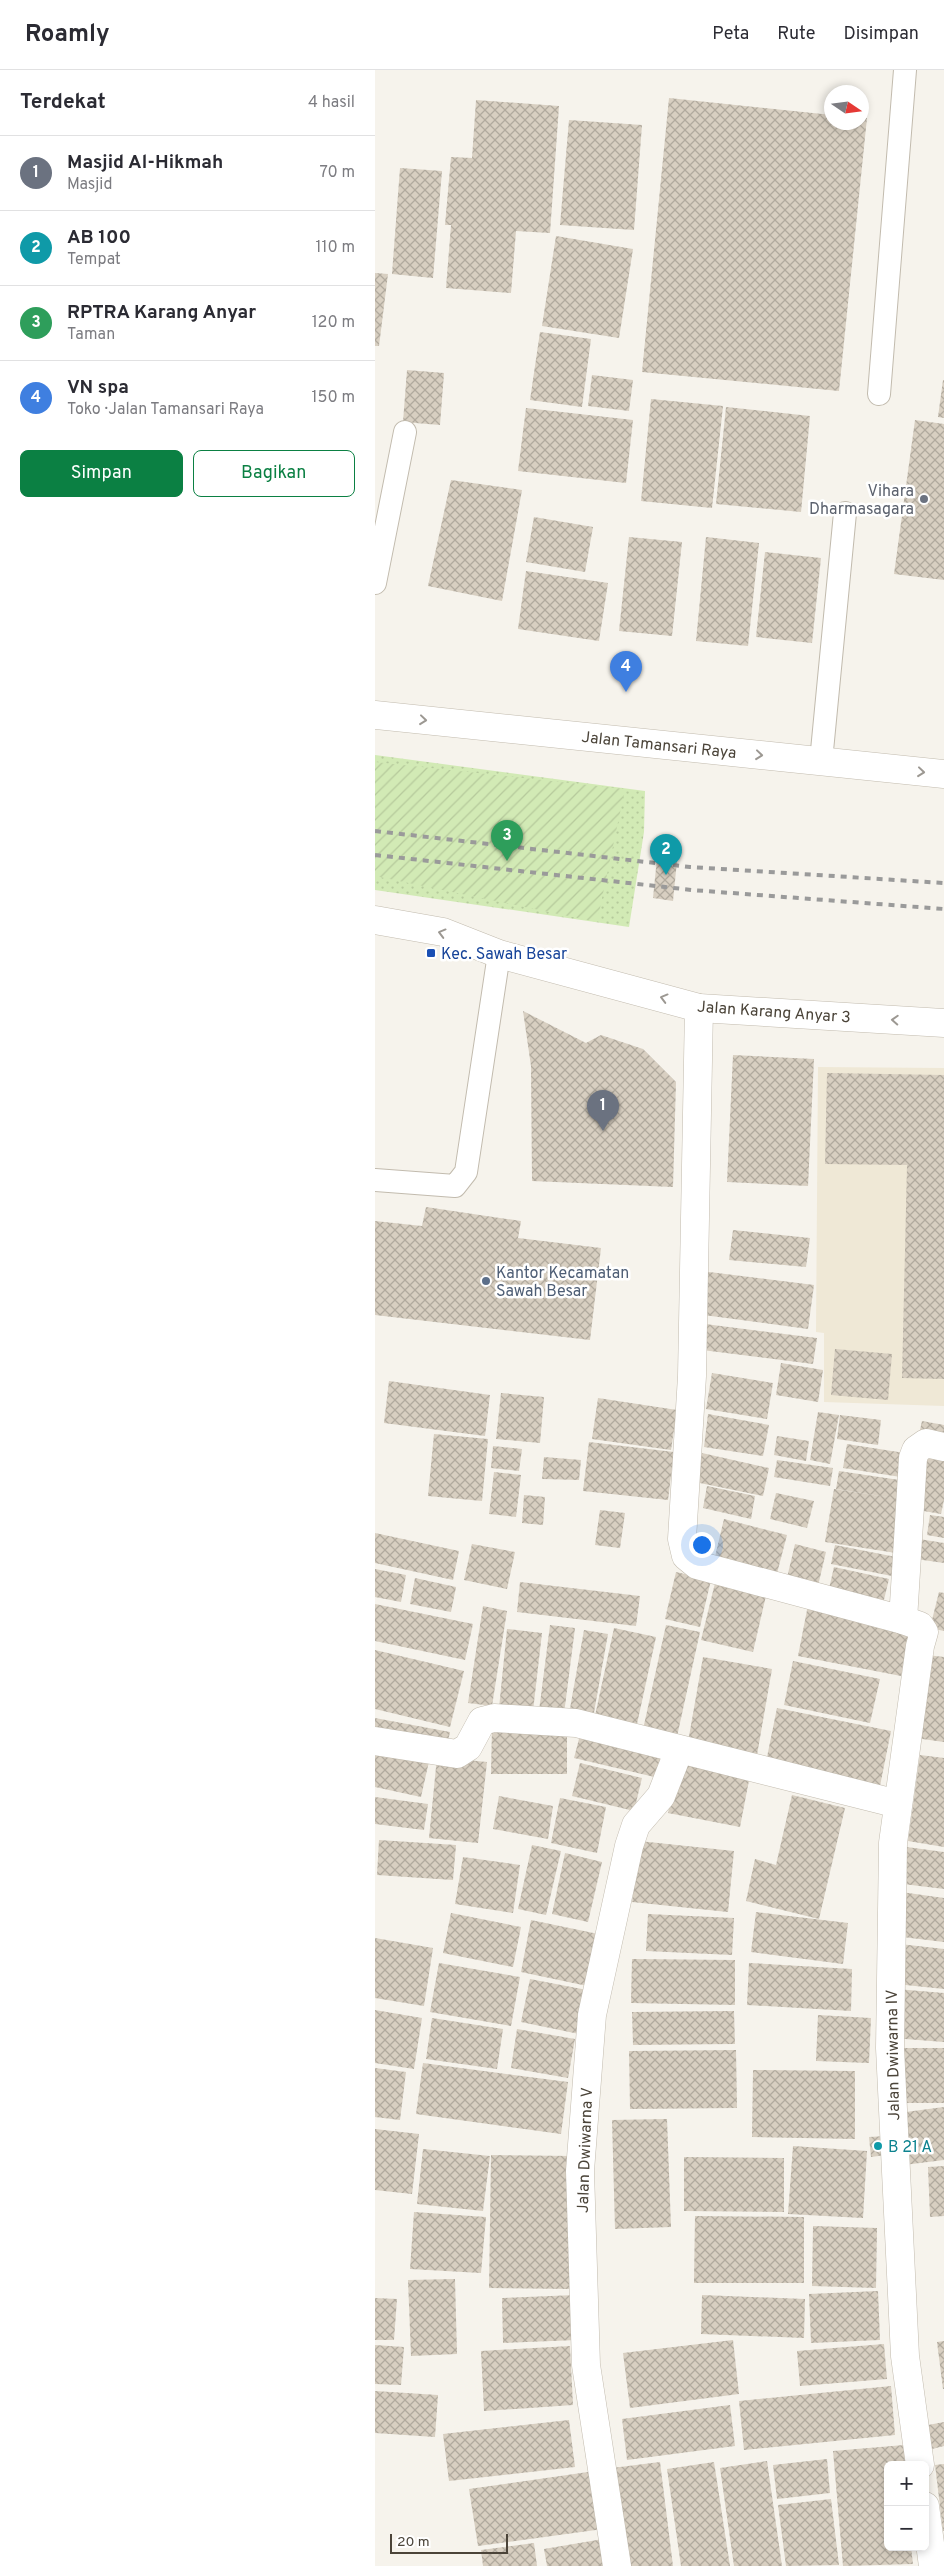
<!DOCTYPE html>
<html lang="id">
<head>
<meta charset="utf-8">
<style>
  body { margin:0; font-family:Overpass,sans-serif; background:#f2f2f3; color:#2b2b33 }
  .controls { position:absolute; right:15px; bottom:15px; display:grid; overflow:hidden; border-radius:8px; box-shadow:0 2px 8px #0003 }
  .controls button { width:45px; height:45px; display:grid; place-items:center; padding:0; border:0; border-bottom:1px solid #e1e1e2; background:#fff; color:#2b2b33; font:25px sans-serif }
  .compass { position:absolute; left:449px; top:15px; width:45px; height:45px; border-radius:50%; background:#fff; box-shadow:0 2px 8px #0003; rotate:103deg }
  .scale { position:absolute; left:15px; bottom:12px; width:118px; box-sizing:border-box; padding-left:5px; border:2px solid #4b4439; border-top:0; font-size:14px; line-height:18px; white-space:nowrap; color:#4b4439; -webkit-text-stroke:4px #fff; paint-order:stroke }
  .you { position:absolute; left:326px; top:1474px; width:18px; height:18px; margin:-12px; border:4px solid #fff; border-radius:50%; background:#1a73e8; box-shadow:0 0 0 8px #1a73e833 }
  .badge { display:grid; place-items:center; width:32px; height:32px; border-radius:50%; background:#0b8043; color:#fff; font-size:16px; font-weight:700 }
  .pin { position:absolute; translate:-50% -41px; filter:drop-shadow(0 1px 2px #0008) }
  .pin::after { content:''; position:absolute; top:26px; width:18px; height:15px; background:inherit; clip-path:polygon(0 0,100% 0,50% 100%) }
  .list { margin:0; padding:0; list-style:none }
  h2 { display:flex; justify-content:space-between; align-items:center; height:65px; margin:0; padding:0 20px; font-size:21px }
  h2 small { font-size:16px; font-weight:400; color:#7c7c81 }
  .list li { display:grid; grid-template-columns:32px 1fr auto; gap:15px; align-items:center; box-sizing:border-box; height:75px; padding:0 20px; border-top:1px solid #e1e1e2 }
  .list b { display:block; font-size:19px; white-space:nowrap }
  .list p { margin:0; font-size:16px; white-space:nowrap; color:#7c7c81 }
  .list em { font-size:16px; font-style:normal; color:#7c7c81 }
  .actions { display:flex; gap:10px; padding:15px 20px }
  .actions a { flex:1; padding:11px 0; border:1px solid #0b8043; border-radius:8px; text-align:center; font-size:18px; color:#0b8043 }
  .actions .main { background:#0b8043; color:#fff }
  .map { position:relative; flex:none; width:569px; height:2496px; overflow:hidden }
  header { display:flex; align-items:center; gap:30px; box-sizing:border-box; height:70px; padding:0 25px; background:#fff; border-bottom:1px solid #e1e1e2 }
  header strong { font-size:24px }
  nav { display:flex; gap:28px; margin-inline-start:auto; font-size:18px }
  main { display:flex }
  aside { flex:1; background:#fff }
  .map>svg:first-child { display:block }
  .education { fill:#efe8d6 }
  .park { fill:url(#park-dots) }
  .garden { fill:url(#garden-furrows) }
  .building { fill:url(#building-cross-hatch) }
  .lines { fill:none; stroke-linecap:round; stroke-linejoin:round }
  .service-casing { stroke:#c2bbae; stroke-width:24 }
  .minor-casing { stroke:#c2bbae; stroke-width:29 }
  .tertiary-casing { stroke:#c2bbae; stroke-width:29 }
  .service { stroke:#fff; stroke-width:22 }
  .minor { stroke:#fff; stroke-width:28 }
  .tertiary { stroke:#fff; stroke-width:28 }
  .rail { stroke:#9a9a9a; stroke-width:4; stroke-dasharray:6 6; stroke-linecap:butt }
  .oneway { stroke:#9c9892 }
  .worship-dot { fill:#6b7280; stroke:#fff; stroke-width:2 }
  .transit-dot { fill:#1a4fb4; stroke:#fff; stroke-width:2 }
  .service-dot { fill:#5c6f8a; stroke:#fff; stroke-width:2 }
  .culture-dot { fill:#0f9aa8; stroke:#fff; stroke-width:2 }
  .labels { text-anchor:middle; stroke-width:5; stroke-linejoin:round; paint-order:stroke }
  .worship-label { font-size:16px; fill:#5b616d; stroke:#fff; text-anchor:end }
  .street-label { font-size:16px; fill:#4b4439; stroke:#fff }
  .transit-label { font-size:16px; fill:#164399; stroke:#fff; text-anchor:start }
  .service-label { font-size:16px; fill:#4e5e75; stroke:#fff; text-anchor:start }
  .culture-label { font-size:16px; fill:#0d838f; stroke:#fff; text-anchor:start }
</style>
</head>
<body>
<header>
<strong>Roamly</strong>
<nav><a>Peta</a><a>Rute</a><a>Disimpan</a></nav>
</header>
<main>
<aside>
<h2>Terdekat<small>4 hasil</small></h2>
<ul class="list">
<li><span class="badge" style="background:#6b7280">1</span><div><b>Masjid Al-Hikmah</b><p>Masjid</p></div><em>70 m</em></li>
<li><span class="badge" style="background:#0f9aa8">2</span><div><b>AB 100</b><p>Tempat</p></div><em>110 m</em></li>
<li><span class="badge" style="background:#2e9e5b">3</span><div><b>RPTRA Karang Anyar</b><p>Taman</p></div><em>120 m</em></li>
<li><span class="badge" style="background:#3f7fe0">4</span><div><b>VN spa</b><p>Toko · Jalan Tamansari Raya</p></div><em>150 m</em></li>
</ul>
<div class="actions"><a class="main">Simpan</a><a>Bagikan</a></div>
</aside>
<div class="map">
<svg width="569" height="2496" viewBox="0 0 569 2496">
  <defs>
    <pattern id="park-dots" width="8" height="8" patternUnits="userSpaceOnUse" patternTransform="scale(1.25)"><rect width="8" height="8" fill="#d2eab5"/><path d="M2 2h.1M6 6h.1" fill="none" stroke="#b6ca9c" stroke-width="1.8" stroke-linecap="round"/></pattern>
    <pattern id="garden-furrows" width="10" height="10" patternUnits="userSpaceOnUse" patternTransform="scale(1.25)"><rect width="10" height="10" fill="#d2eab5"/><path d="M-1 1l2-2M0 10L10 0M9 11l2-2" fill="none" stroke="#b6ca9c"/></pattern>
    <pattern id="building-cross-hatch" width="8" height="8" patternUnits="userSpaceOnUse" patternTransform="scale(1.25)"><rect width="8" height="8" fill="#d8cfc1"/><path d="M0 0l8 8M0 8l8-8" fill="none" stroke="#b1aa9e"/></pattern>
  </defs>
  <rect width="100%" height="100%" fill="#f6f3ec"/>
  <polygon class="education" points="443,997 569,998 569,1336 449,1332 449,1263 441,1262"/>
  <polygon class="park" points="0,685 270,721 269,762 254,857 0,820"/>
  <polygon class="garden" points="0,692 250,719 222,852 0,806"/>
  <g class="building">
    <polygon points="294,28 457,45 457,52 487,52 487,48 492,48 464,321 267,302"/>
    <polygon points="101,30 184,36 175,163 141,161 136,223 71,218 76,155 70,155 76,87 97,88"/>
    <polygon points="194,50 267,55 259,160 185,155"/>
    <polygon points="25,98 67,101 58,208 17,204"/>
    <polygon points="181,166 258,179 244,268 167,256"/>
    <polygon points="0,203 13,204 4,276 0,276"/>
    <polygon points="165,262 216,269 207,337 155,330"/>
    <polygon points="32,300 69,303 65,355 28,352"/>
    <polygon points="217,305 258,310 254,341 213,336"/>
    <polygon points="568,310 569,310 569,348 563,347"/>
    <polygon points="276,329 348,336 337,438 266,431"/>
    <polygon points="351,337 435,346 426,442 341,434"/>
    <polygon points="151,338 258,350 251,413 143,401"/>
    <polygon points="540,350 569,354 569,510 519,504"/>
    <polygon points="76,410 147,420 127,531 53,516"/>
    <polygon points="159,447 218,457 210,502 151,492"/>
    <polygon points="254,467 307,472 297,566 244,561"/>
    <polygon points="331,467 384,473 373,576 321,571"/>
    <polygon points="390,482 446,488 437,573 381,567"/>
    <polygon points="151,501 233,513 224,571 143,559"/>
    <polygon points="283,778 303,781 298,831 278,828"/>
    <polygon points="148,941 211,973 226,965 268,979 301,1012 298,1117 157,1111 156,996"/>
    <polygon points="358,985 439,989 433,1116 352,1112"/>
    <polygon points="452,1003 569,1005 569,1309 527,1308 532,1095 450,1094"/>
    <polygon points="51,1137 146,1151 143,1168 226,1178 215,1270 0,1245 0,1151 47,1156"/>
    <polygon points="358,1160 435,1168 431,1197 354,1190"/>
    <polygon points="326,1201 439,1215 433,1259 321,1244"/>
    <polygon points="330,1254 442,1268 438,1294 327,1280"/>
    <polygon points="460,1279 517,1284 513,1330 456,1325"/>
    <polygon points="406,1293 448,1300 443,1332 401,1325"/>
    <polygon points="337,1303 398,1313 392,1349 331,1339"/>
    <polygon points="14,1311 115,1325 110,1366 9,1353"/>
    <polygon points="126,1323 169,1327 165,1373 121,1369"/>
    <polygon points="223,1328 302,1340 296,1380 217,1369"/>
    <polygon points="443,1342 464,1345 455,1394 435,1390"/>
    <polygon points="333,1344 394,1355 388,1386 329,1377"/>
    <polygon points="465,1345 506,1350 503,1375 462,1369"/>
    <polygon points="547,1351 569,1355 569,1374 543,1369"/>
    <polygon points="59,1364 113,1369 107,1431 53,1426"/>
    <polygon points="402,1366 434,1371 431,1391 399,1385"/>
    <polygon points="214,1372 299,1382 293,1430 208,1421"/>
    <polygon points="472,1374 536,1384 532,1408 468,1398"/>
    <polygon points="118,1376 147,1379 144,1401 116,1398"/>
    <polygon points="549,1376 569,1380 569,1430 566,1444 537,1439"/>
    <polygon points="327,1383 394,1398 388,1426 320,1412"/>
    <polygon points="169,1387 206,1390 204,1410 167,1409"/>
    <polygon points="402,1390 458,1398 455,1416 399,1407"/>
    <polygon points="464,1401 531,1411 521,1483 450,1472 459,1419 525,1429 461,1419"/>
    <polygon points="119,1402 146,1405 141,1447 114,1444"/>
    <polygon points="332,1416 380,1426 376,1449 328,1438"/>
    <polygon points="401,1423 439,1431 432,1458 395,1449"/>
    <polygon points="149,1425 170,1427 168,1455 147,1453"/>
    <polygon points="225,1440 250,1443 245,1478 220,1475"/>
    <polygon points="555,1445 569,1447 569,1468 552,1465"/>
    <polygon points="349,1449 412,1465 400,1511 338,1495"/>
    <polygon points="0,1463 84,1481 78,1510 0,1493"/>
    <polygon points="544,1469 569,1473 569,1493 541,1489"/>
    <polygon points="97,1474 140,1482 132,1519 89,1510"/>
    <polygon points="420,1474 451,1482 442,1520 411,1512"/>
    <polygon points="460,1475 521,1487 517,1506 456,1494"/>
    <polygon points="459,1497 514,1509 508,1534 453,1523"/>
    <polygon points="0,1499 31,1505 26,1532 0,1527"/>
    <polygon points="301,1502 336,1510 325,1557 290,1549"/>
    <polygon points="342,1505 393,1517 378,1582 326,1570"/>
    <polygon points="40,1508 81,1517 76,1542 35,1534"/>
    <polygon points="145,1512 265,1526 261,1556 142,1542"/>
    <polygon points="564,1522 569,1523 569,1561 555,1558"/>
    <polygon points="0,1534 98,1554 90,1590 0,1571"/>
    <polygon points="433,1535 536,1555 526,1606 423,1586"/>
    <polygon points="108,1536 132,1541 117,1636 93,1633"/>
    <polygon points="175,1555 200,1558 189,1644 164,1641"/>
    <polygon points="291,1555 325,1562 301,1671 267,1664"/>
    <polygon points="239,1558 281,1567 260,1663 218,1655"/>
    <polygon points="132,1559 167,1563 158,1641 124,1638"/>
    <polygon points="209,1560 233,1564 218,1648 194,1644"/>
    <polygon points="0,1580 89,1601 75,1657 0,1639"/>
    <polygon points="552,1585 569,1587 569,1672 540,1668"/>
    <polygon points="328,1587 397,1599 382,1685 313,1672"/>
    <polygon points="418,1591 505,1609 495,1653 409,1635"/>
    <polygon points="402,1638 516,1661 505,1716 391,1692"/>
    <polygon points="0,1648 75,1662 71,1680 0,1666"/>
    <polygon points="117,1656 192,1657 192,1704 116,1704"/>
    <polygon points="205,1665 293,1685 288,1709 199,1688"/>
    <polygon points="0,1674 55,1687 46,1727 0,1717"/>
    <polygon points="545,1685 569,1688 569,1777 533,1771"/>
    <polygon points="304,1686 376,1700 365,1757 293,1743"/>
    <polygon points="62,1687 112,1692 103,1773 54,1768"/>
    <polygon points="205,1693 267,1708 259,1741 197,1726"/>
    <polygon points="417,1725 470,1738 444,1849 371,1831 380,1789 401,1795"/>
    <polygon points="124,1726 178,1736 173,1769 118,1759"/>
    <polygon points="0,1727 53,1734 49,1760 0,1754"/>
    <polygon points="185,1728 231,1737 222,1783 176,1773"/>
    <polygon points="4,1770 81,1775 78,1810 2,1805"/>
    <polygon points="264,1771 359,1781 353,1842 257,1832"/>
    <polygon points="157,1775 186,1781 171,1845 143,1839"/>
    <polygon points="524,1776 569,1782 569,1819 520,1813"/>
    <polygon points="190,1783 227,1792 213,1852 177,1844"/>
    <polygon points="88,1787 145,1795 138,1843 80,1834"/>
    <polygon points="526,1822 569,1828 569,1872 519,1866"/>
    <polygon points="381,1842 473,1853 468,1894 376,1882"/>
    <polygon points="76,1843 146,1857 138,1897 68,1883"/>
    <polygon points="273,1844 359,1848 357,1885 271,1881"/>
    <polygon points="156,1850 228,1865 217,1917 146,1902"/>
    <polygon points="0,1868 58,1878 49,1936 0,1928"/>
    <polygon points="525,1874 569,1879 569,1919 521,1914"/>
    <polygon points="257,1889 360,1890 360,1935 256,1933"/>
    <polygon points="64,1893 145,1907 136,1956 55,1942"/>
    <polygon points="374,1893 477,1899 476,1941 372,1935"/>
    <polygon points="155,1909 212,1920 204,1964 146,1952"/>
    <polygon points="521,1919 569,1923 569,1972 517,1968"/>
    <polygon points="0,1940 47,1948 39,1999 0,1993"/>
    <polygon points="359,1941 360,1974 258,1975 257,1942"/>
    <polygon points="443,1945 496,1948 494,1993 441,1991"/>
    <polygon points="57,1948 128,1959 122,1999 51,1989"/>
    <polygon points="142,1959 200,1969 193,2008 136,1998"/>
    <rect x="523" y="1978" width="46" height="55"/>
    <polygon points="361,1980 362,2038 255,2039 254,1981"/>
    <polygon points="48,1993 193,2012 186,2064 41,2044"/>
    <polygon points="0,1998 31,2002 25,2050 0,2047"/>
    <polygon points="378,2000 480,2001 480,2069 377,2067"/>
    <polygon points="569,2037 569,2090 529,2095 523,2043"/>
    <polygon points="292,2049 296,2157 240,2159 237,2050"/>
    <polygon points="0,2059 44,2064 37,2124 0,2120"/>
    <polygon points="510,2066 511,2085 496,2087 494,2067"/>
    <polygon points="418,2076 492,2081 488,2148 413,2144"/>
    <polygon points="48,2079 115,2086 108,2141 42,2134"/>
    <polygon points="116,2085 199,2086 197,2219 114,2218"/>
    <polygon points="309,2087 409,2088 409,2142 309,2141"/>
    <polygon points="569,2096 569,2146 555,2147 553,2097"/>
    <polygon points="39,2142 111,2147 106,2203 35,2199"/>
    <polygon points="320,2146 429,2147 429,2213 319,2213"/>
    <polygon points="438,2156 502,2158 501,2218 437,2216"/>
    <polygon points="80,2209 82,2284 36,2286 33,2210"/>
    <polygon points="503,2221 505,2270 436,2273 434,2224"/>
    <polygon points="200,2225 202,2270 128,2273 127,2228"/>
    <polygon points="327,2225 430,2229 429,2268 326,2264"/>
    <polygon points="0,2228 22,2229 19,2270 0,2270"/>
    <polygon points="358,2270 364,2324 255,2338 248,2283"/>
    <polygon points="569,2271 569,2319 568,2319 562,2272"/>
    <polygon points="509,2274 512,2309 425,2316 422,2281"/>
    <polygon points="0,2275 29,2277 26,2315 0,2314"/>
    <polygon points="195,2276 198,2335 109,2341 106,2281"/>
    <polygon points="516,2316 520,2365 369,2380 364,2331"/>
    <polygon points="0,2321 63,2325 60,2367 0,2363"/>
    <polygon points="355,2335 360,2376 252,2390 247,2349"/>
    <polygon points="194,2350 200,2397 74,2411 68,2364"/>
    <polygon points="569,2352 569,2376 553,2380 548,2356"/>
    <polygon points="529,2375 530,2395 513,2395 513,2477 536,2477 538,2494 468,2496 458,2381"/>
    <polygon points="452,2389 455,2423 402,2429 398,2395"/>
    <polygon points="392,2391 407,2496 359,2496 345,2398"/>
    <polygon points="285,2392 298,2496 250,2496 237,2398"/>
    <polygon points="339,2392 355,2496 306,2496 292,2399"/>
    <polygon points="569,2394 569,2461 568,2461 560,2395"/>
    <polygon points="220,2401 228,2459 103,2476 94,2419"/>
    <polygon points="456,2429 464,2495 411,2496 403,2435"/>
    <polygon points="228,2469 232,2496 172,2496 169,2479"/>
    <polygon points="159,2473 162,2496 108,2496 106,2480"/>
  </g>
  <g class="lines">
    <defs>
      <g id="service">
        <polyline points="504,324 530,0"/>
        <polyline points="0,513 30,362"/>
        <polyline points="446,691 470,443"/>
        <polyline points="0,1110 80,1116 91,1102 124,884"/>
      </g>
      <g id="minor">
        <polyline points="324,938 317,1306 307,1469 311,1486 322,1495 528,1550 545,1556 549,1562 545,1576 518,1773 515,1978 530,2286 545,2395"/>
        <polyline points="528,1550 538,1388 541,1380 551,1373 569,1377"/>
        <polyline points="0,1671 82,1684 93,1677 107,1651 119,1648 201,1653 523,1734"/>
        <polyline points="550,2436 558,2496"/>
        <polyline points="242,2496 211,2295 205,2101 217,1945 254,1776 261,1755 286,1726 304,1680"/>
      </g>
      <g id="tertiary">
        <polyline points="0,645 569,704"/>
        <polyline points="0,850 68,862 124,884 324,938 569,953"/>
      </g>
    </defs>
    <use href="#service" class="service-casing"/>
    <use href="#minor" class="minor-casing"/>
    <use href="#tertiary" class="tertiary-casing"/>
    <use href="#service" class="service"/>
    <use href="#minor" class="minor"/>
    <use href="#tertiary" class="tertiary"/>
    <g class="rail">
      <polyline points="0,761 315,797 569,813"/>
      <polyline points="0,785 317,820 569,839"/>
    </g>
  </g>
  <defs><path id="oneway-chevron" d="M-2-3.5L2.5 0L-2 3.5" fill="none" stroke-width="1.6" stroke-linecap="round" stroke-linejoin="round" transform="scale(1.25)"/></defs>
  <g class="oneway">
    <use href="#oneway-chevron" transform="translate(48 650) rotate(6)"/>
    <use href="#oneway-chevron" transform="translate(384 685) rotate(6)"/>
    <use href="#oneway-chevron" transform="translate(546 702) rotate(6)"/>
    <use href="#oneway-chevron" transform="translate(67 863) rotate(-165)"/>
    <use href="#oneway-chevron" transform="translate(289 928) rotate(-165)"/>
    <use href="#oneway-chevron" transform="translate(520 950) rotate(-177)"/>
  </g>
  <circle class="worship-dot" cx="549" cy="429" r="5"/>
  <rect class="transit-dot" x="51" y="878" width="10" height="10" rx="2.5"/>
  <circle class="service-dot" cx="111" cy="1211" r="5"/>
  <circle class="culture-dot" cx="503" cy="2076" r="5"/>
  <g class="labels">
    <g class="worship-label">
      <text x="539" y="426">Vihara<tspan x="539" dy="18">Dharmasagara</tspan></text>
    </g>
    <g class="street-label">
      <text transform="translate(284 674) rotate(6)" y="6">Jalan Tamansari Raya</text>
      <text transform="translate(399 941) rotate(4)" y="6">Jalan Karang Anyar 3</text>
      <text transform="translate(517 1985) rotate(-91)" y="6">Jalan Dwiwarna IV</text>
      <text transform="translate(209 2080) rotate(-88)" y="6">Jalan Dwiwarna V</text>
    </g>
    <g class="transit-label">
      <text x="66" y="889">Kec. Sawah Besar</text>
    </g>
    <g class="service-label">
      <text x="121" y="1208">Kantor Kecamatan<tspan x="121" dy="18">Sawah Besar</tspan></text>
    </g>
    <g class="culture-label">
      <text x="513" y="2082">B 21 A</text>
    </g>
  </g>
</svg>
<div class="controls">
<button>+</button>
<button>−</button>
</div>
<svg class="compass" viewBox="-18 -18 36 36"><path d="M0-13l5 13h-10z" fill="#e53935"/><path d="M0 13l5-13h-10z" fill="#7c7c81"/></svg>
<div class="scale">20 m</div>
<div class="you"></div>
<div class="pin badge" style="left:228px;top:1061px;background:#6b7280">1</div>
<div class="pin badge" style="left:291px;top:805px;background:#0f9aa8">2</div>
<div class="pin badge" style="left:132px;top:791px;background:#2e9e5b">3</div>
<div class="pin badge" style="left:251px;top:622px;background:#3f7fe0">4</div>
</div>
</main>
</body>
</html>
